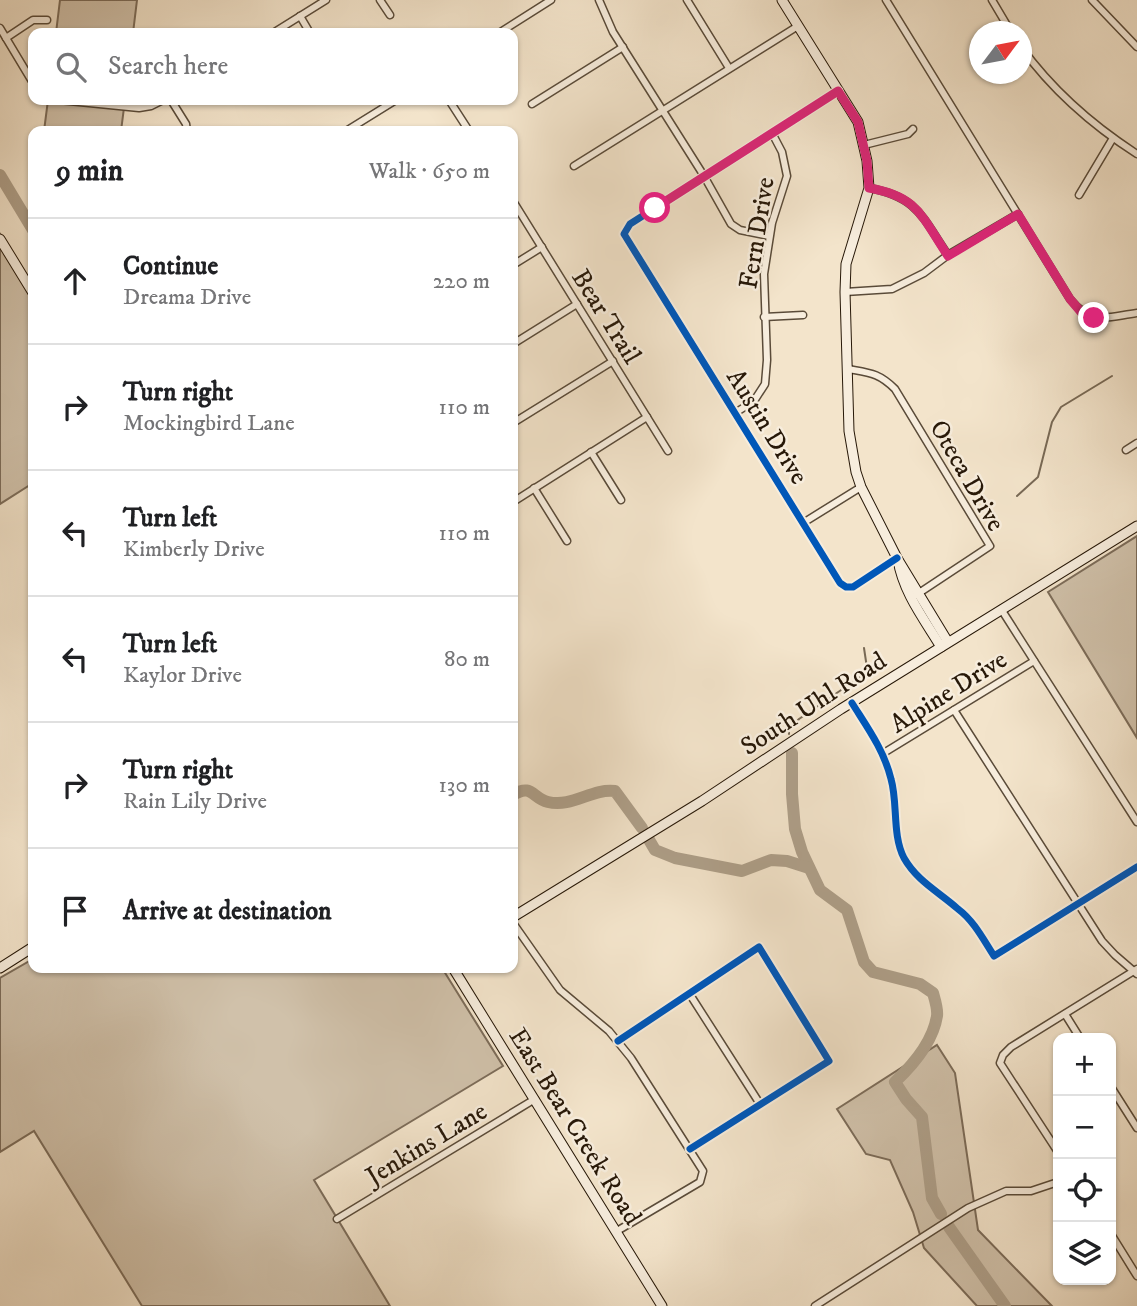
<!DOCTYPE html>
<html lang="en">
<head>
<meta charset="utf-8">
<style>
  body { margin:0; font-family:"IM FELL DW Pica",serif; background:#f6f6f6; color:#202124 }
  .controls { position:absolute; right:21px; bottom:21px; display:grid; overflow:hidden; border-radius:14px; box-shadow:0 2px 5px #0004 }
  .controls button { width:63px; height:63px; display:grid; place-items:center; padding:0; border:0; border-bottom:2px solid #e0e0e0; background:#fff; color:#202124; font:35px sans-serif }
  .compass { position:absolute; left:969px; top:21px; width:63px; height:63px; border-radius:50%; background:#fff; box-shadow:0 2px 5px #0004; rotate:58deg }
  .stop { position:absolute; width:21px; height:21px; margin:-16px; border:5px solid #db2777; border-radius:50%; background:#fff }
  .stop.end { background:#db2777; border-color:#fff; box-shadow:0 2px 7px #0008 }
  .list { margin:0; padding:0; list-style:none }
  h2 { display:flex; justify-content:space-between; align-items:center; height:91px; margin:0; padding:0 28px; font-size:30px }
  h2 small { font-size:23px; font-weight:400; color:#757577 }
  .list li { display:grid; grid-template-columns:46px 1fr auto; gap:21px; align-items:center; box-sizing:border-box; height:126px; padding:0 28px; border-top:2px solid #e0e0e0 }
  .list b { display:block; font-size:26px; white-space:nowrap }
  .list p { margin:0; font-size:23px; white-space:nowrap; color:#757577 }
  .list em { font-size:23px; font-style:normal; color:#757577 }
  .icon { flex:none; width:38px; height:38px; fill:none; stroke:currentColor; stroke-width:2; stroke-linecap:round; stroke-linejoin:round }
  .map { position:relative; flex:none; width:1137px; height:1306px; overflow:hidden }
  .search { position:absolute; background:#fff; box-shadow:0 2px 5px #0004; left:28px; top:28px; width:490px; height:77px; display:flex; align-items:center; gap:18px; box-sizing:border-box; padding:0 24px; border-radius:14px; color:#757577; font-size:26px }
  .panel { position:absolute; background:#fff; box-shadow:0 2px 5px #0004; left:28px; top:126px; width:490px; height:847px; border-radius:14px }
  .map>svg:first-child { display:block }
  .green { fill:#d0c1aa; stroke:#7c6c59; stroke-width:2 }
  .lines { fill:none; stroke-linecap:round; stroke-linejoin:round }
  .stream { stroke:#786955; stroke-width:2 }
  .river { stroke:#ae9f89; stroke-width:12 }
  .street-casing { stroke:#5a4b39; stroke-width:9 }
  .secondary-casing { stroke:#271808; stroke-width:11 }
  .street { stroke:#f7eddd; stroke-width:6 }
  .secondary { stroke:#f7eddd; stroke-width:9 }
  .cycleway-casing { stroke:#f7eddd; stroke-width:11 }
  .cycleway { stroke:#0057b8; stroke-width:7 }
  .route { stroke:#db2777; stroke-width:9 }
  .labels { text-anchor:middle; stroke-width:5; stroke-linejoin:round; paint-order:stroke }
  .street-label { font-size:26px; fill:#271808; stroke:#f7eddd }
</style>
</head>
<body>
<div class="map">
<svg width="1137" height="1306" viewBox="0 0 1137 1306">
  <rect width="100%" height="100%" fill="#f3e4cb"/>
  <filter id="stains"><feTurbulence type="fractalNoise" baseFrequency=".00286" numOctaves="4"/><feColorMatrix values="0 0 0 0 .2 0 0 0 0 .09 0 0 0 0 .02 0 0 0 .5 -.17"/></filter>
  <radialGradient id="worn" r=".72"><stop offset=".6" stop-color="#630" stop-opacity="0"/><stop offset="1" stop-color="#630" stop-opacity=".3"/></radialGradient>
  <g class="green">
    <polygon points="60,0 137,0 133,33 56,33"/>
    <polygon points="48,100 125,100 121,131 44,131"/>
    <polygon points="0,234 33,287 33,483 0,504"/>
    <polygon points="1137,536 1137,738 1048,592"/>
    <polygon points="33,959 33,968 442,968 503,1066 314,1180 390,1306 142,1306 34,1131 0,1152 0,978"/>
    <polygon points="937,1045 955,1073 978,1230 1052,1306 977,1306 924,1248 913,1212 890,1160 866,1154 837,1109"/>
  </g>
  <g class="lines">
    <g class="stream">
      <polyline points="1017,496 1038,477 1052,422 1061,407 1112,376"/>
      <polyline points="789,734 789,730 799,719 860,677 867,668 864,648"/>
    </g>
    <g class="river">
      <polyline points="0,175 33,230"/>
      <path d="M 792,753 L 792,794 L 795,829 L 802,852 L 820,890 L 847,910 L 864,962 L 873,972 L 920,984 L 933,993 C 935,1000 938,1009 937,1016 C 933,1042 913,1065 895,1082 L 906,1099 L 922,1117 L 932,1198 L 941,1214"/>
      <path d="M 513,795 C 532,783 532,798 548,802 C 572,808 592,788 615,791 L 642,828"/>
      <polyline points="648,838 655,850 675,858 742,871 771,860 787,861 809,868"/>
      <polyline points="949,1227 1005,1306"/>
    </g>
    <defs>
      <g id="street">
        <polyline points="380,0 390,15"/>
        <polyline points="599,0 613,32 704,176 731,224 740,230 769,236"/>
        <polyline points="687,0 729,68"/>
        <path d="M 886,0 L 1070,299 C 1092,326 1107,317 1137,313"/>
        <polyline points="992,0 1011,32"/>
        <polyline points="1092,0 1137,47"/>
        <polyline points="300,16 310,33"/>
        <polyline points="0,28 33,83"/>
        <polyline points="273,33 326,0"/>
        <polyline points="499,33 551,0"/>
        <polyline points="6,38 33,20 47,20"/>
        <path d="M 1021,47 C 1053,91 1092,125 1137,154"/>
        <polyline points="838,91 630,224 624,234 840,583 846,587 853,587 897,558"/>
        <polyline points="59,100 139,108 151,106 163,100"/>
        <polyline points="171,100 186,124 187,131"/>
        <polyline points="449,100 469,131"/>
        <polyline points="532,104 623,47"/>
        <polyline points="346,131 396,100"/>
        <polyline points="864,145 908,134 913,129"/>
        <polyline points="574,166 798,26"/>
        <path d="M 869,188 C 918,197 922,217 948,255"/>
        <polyline points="1079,195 1113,138"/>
        <polyline points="513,201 668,451"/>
        <polyline points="513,265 542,247"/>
        <polyline points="845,292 892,289 924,273 948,255 1018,214"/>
        <polyline points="764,317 803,315"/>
        <polyline points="513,344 577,304"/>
        <path d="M 848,369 C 870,373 879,373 895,389 L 990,546 L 916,595"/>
        <polyline points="735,413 754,401 765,384 767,360 764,274 772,223 787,176 782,152 772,133"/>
        <polyline points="513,423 613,361"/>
        <polyline points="1126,450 1137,443"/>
        <polyline points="591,452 621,500"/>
        <polyline points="534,488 567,541"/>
        <polyline points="513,502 647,417"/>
        <polyline points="803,523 861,487"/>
        <polyline points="1001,609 1137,822"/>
        <path d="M 852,703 C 867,727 884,750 891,779 C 898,803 892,835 904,858 C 917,881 939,892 958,909 C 974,921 983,939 994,956 L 1137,867"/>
        <polyline points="954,710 1102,941 1115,955 1137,974"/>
        <polyline points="882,754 1034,661"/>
        <polyline points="513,923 560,990 609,1031 631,1058 703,1171 700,1182 617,1231"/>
        <polyline points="689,993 760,1104"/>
        <polyline points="1065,1014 1080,1038"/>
        <polyline points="618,1041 759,947 829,1061 690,1149"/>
        <polyline points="1111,1087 1137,1128"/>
        <polyline points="1058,1152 1000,1063 1003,1055 1011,1047 1137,969"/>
        <polyline points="337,1219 535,1099"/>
        <polyline points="1111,1234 1137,1276"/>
        <polyline points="815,1306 968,1208 1006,1191 1031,1191 1058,1182"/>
      </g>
      <g id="secondary">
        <polyline points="782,0 858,122 867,161 869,188 846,264 845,292 849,431 856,472 861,487 897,558 948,642"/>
        <polyline points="0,239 33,293"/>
        <path d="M 898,560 C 903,592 924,619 941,647"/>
        <polyline points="513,917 702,801 841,709 1137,526"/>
        <polyline points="0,968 33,947"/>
        <polyline points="453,968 662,1306"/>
      </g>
    </defs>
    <use href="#street" class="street-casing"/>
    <use href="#secondary" class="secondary-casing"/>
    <use href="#street" class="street"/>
    <use href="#secondary" class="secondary"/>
    <defs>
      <g id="cycleway">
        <polyline points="838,91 630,224 624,234 840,583 846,587 853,587 897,558"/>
        <path d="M 852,703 C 867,727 884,750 891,779 C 898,803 892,835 904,858 C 917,881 939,892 958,909 C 974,921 983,939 994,956 L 1137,867"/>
        <polyline points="618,1041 759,947 829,1061 690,1149"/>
      </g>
    </defs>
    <use href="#cycleway" class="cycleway-casing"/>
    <use href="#cycleway" class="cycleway"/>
  </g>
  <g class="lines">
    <path class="route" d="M 655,208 L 838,91 L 858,122 L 867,161 L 869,188 C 918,196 922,217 948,256 L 1018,214 L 1070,299 L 1081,312 L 1094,318"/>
  </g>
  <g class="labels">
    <g class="street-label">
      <text transform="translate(756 233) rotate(-81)" y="9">Fern Drive</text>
      <text transform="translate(607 316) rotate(58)" y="9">Bear Trail</text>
      <text transform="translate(768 426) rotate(58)" y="9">Austin Drive</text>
      <text transform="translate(968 475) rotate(60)" y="9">Oteca Drive</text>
      <text transform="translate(948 691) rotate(-32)" y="9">Alpine Drive</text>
      <text transform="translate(813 703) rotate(-33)" y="9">South Uhl Road</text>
      <text transform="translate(576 1126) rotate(58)" y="9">East Bear Creek Road</text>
      <text transform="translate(426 1143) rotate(-31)" y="9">Jenkins Lane</text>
    </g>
  </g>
  <rect width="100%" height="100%" filter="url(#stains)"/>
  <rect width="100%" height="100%" fill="url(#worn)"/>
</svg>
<div class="controls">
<button>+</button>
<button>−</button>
<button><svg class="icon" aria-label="locate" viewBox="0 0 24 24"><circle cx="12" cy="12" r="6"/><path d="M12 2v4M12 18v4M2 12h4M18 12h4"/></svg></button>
<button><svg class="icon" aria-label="layers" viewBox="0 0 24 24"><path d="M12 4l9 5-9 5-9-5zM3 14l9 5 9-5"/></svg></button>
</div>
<svg class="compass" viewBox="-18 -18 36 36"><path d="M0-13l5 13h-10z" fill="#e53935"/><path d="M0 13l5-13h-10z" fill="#757577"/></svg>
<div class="stop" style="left:655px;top:208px"></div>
<div class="stop end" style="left:1094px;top:318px"></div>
<div class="search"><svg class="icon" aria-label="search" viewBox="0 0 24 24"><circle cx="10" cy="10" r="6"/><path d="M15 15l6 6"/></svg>Search here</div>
<section class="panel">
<h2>9 min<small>Walk · 650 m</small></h2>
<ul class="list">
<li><svg class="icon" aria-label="ahead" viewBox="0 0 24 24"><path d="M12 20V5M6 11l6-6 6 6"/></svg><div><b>Continue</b><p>Dreama Drive</p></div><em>220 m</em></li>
<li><svg class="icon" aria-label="right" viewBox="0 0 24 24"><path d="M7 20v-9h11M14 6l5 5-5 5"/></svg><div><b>Turn right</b><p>Mockingbird Lane</p></div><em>110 m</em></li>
<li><svg class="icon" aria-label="left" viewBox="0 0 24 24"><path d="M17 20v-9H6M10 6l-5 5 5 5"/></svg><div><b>Turn left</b><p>Kimberly Drive</p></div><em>110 m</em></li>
<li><svg class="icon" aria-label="left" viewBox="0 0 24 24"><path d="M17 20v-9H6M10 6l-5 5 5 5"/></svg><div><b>Turn left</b><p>Kaylor Drive</p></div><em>80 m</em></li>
<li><svg class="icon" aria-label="right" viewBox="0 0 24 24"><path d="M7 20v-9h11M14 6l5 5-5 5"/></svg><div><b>Turn right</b><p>Rain Lily Drive</p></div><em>130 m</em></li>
<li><svg class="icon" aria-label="arrive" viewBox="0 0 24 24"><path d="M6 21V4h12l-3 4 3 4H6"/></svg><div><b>Arrive at destination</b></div></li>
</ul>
</section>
</div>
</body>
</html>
